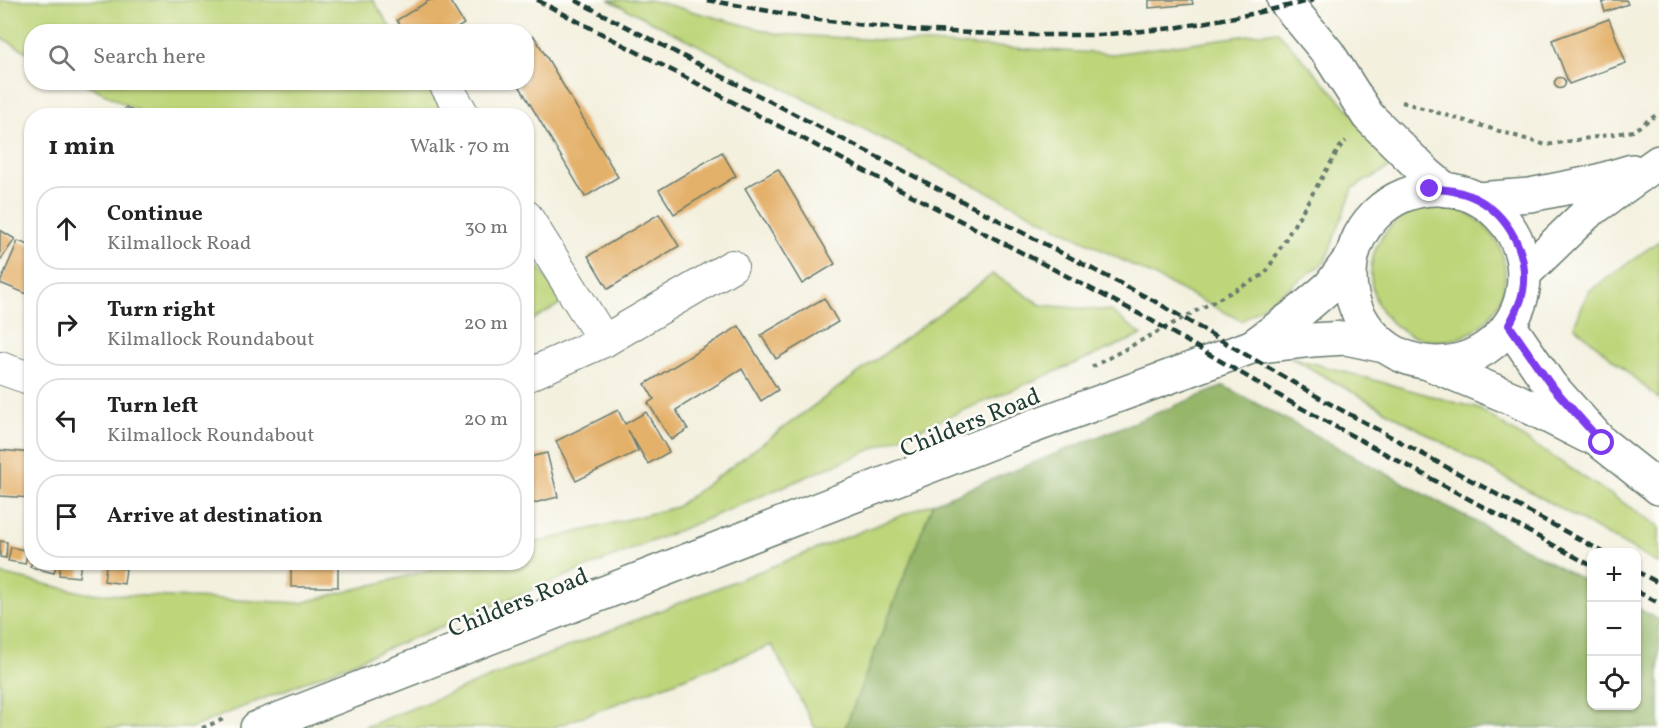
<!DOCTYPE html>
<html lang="en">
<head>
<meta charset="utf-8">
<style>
  body { margin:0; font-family:Vollkorn,serif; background:#f6f6f6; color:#222 }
  .controls { position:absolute; right:18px; bottom:18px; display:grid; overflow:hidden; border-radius:12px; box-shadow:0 2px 4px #0004 }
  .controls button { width:54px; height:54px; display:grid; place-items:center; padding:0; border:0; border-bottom:2px solid #e0e0e0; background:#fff; color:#222; font:30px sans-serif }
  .stop { position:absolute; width:18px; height:18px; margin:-14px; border:4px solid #7c3aed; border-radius:50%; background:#fff }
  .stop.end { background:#7c3aed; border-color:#fff; box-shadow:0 2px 6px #0008 }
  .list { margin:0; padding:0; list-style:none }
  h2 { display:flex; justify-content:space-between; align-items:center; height:78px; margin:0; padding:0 24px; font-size:26px }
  h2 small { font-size:20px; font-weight:400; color:#767676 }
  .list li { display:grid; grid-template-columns:39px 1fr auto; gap:18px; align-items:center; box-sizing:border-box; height:84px; margin:0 12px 12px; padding:0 12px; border:2px solid #e0e0e0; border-radius:24px }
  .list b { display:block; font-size:22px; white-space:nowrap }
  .list p { margin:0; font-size:20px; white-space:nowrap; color:#767676 }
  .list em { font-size:20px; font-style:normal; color:#767676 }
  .icon { flex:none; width:33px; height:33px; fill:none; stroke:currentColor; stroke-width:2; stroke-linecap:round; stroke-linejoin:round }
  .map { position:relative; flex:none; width:1659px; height:728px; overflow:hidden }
  .search { position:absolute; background:#fff; box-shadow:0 2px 4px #0004; left:24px; top:24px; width:510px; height:66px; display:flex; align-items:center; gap:15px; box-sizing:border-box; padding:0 21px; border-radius:24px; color:#767676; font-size:22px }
  .panel { position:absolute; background:#fff; box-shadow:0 2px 4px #0004; left:24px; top:108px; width:510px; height:462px; border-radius:24px }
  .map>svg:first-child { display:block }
  .green { fill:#bed57a; stroke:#6e8957; stroke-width:1.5 }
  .forest { fill:#96b66a; stroke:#5a7a4f; stroke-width:1.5 }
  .building { fill:#e4b16b }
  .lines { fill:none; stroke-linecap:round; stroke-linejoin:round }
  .street-casing { stroke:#697c70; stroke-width:34 }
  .secondary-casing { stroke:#697c70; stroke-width:36 }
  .path { stroke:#697c70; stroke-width:4; stroke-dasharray:4.5 4.5; stroke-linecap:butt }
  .street { stroke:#fff; stroke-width:32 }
  .secondary { stroke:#fff; stroke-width:33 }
  .rail { stroke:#1f3d34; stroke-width:4.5; stroke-dasharray:9 4.5; stroke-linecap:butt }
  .route { stroke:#7c3aed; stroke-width:8 }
  .labels { text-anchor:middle; stroke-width:5; stroke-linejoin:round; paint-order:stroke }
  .street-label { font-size:24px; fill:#1f3d34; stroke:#fdfcf7 }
</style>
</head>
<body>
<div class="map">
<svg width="1659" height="728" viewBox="0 0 1659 728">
  <rect width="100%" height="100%" fill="#fdfcf7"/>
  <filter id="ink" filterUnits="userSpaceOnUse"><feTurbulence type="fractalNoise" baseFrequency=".0167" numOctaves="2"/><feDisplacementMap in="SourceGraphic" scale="12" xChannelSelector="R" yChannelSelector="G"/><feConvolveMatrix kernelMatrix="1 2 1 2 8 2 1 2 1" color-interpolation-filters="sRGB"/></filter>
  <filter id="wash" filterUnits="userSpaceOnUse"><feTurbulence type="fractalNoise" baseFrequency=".008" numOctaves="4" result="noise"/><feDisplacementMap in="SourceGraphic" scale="24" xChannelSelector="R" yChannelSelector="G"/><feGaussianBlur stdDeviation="1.35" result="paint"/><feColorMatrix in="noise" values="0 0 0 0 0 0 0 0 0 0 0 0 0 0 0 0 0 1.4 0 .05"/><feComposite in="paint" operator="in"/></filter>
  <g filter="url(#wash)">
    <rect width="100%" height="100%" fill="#f3f0de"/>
    <g class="green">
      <polygon points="0,0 373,0 393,31 32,32 31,54 0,37"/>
      <polygon points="609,0 650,0 778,34 1113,54 1277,31 1398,163 1353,188 1325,262 1242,321"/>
      <polygon points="84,83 425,83 445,115 146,115"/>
      <circle cx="1438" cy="274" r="67"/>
      <polygon points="1659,241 1659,399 1574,326 1588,292"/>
      <polygon points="526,246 562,303 531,321 527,319"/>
      <polygon points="993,274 1041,305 1111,311 1142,335 702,521 191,728 0,728 0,574 85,593 301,603 459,563 526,562 527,545 676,507"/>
      <polygon points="1290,357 1479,409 1659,526 1659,564"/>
      <polygon points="933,503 845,728 815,728 772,645 552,728 362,728"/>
    </g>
    <polygon class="forest" points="1224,386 1591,584 1592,706 1636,706 1637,608 1659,620 1659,728 845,728 933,503"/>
    <g id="blocks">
      <g class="building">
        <polygon points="430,0 449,0 464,24 451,32 404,32 397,20"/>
        <polygon points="1149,0 1192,0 1193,4 1149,8"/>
        <polygon points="1609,0 1626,0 1628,4 1605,12 1602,3"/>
        <polygon points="1609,19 1626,63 1569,84 1552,40"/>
        <polygon points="534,36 618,177 585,197 517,82 526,82 526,40"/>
        <circle cx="1560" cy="83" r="5.5"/>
        <polygon points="126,107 141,116 121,116"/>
        <polygon points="722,152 736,176 674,214 659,190"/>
        <polygon points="778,169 835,264 802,284 745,188"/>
        <polygon points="659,214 679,246 608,289 588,256"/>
        <polygon points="0,230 15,239 0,261"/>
        <polygon points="18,241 32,246 32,296 0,283"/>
        <polygon points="824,298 838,322 776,359 761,335"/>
        <polygon points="739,326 778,390 761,401 742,369 676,410 688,429 671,440 648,403 654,399 645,384"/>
        <polygon points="618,410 625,424 646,412 669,452 648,464 628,430 638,451 576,481 556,441"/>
        <polygon points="0,450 32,453 32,498 0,496"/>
        <polygon points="547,453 558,497 526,505 526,458"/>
        <polygon points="0,541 7,542 6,558 0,557"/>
        <polygon points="11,547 28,551 25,564 8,561"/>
        <polygon points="32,562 57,562 54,573 30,567"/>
        <polygon points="61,562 81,562 79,577 59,575"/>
        <polygon points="106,566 126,569 124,584 104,581"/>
        <rect x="291" y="566" width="47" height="21"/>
      </g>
    </g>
  </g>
  <g filter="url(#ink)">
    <use href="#blocks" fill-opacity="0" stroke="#697c70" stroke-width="1.5"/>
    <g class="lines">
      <defs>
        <g id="street">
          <polyline points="444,82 464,116"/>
          <polyline points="526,216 604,341 526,376"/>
          <polyline points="604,341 732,266"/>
          <polyline points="0,368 32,379"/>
        </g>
        <g id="secondary">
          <polyline points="1284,0 1328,53 1368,116 1427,174 1446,190"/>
          <circle cx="1437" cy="276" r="87"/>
          <polyline points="1478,199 1530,195 1591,183 1632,171"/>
          <polyline points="1524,274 1587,213 1659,162"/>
          <polyline points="1509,325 1550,385 1602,443 1659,488"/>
          <polyline points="1253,346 1302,310 1330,286 1352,256"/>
          <polyline points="1430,364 1514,399 1587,436"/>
          <polyline points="257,728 1012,434 1251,347 1312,340 1346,338 1384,346"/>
        </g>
      </defs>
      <use href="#street" class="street-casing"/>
      <use href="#secondary" class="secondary-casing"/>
      <g class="path">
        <polyline points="1402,102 1546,145 1633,131 1659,113"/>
        <polyline points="1092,367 1265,274 1340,147 1346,141"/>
        <polyline points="202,728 226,718"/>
      </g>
      <use href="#street" class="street"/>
      <use href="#secondary" class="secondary"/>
      <g class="rail">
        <polyline points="537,0 1149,319 1292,403 1592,566"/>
        <polyline points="575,0 1156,302 1325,401 1603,552"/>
        <polyline points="707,0 819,20 912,30 1011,35 1099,35 1174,28 1251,14 1314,0"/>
        <polyline points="1636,571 1659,583"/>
        <polyline points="1636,591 1659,603"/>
      </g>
    </g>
  </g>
  <g class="lines" filter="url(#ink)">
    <path class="route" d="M 1430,189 C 1441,189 1452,190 1462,193 C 1503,205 1530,249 1523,291 C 1521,303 1515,314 1509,325 L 1550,384 L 1602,443"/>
  </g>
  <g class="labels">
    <g class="street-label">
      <text transform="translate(970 422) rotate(-22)" y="8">Childers Road</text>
      <text transform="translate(518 602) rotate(-22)" y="8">Childers Road</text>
    </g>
  </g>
</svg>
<div class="controls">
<button>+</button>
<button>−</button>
<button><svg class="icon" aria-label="locate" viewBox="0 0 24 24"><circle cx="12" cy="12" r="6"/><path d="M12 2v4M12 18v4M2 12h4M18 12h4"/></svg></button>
</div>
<div class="stop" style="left:1602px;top:443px"></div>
<div class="stop end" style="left:1430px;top:189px"></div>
<div class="search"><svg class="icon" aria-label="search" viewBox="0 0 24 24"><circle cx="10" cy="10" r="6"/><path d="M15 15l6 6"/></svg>Search here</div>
<section class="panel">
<h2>1 min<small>Walk · 70 m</small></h2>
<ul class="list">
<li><svg class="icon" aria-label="ahead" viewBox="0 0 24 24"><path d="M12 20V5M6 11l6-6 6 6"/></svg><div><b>Continue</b><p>Kilmallock Road</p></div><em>30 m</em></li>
<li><svg class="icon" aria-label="right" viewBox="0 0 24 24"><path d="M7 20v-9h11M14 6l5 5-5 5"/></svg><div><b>Turn right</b><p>Kilmallock Roundabout</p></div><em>20 m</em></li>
<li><svg class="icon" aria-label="left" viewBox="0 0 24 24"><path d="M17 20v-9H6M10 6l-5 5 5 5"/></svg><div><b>Turn left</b><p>Kilmallock Roundabout</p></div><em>20 m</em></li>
<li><svg class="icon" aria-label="arrive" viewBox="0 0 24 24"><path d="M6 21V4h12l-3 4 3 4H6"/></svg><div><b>Arrive at destination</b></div></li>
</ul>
</section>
</div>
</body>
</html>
